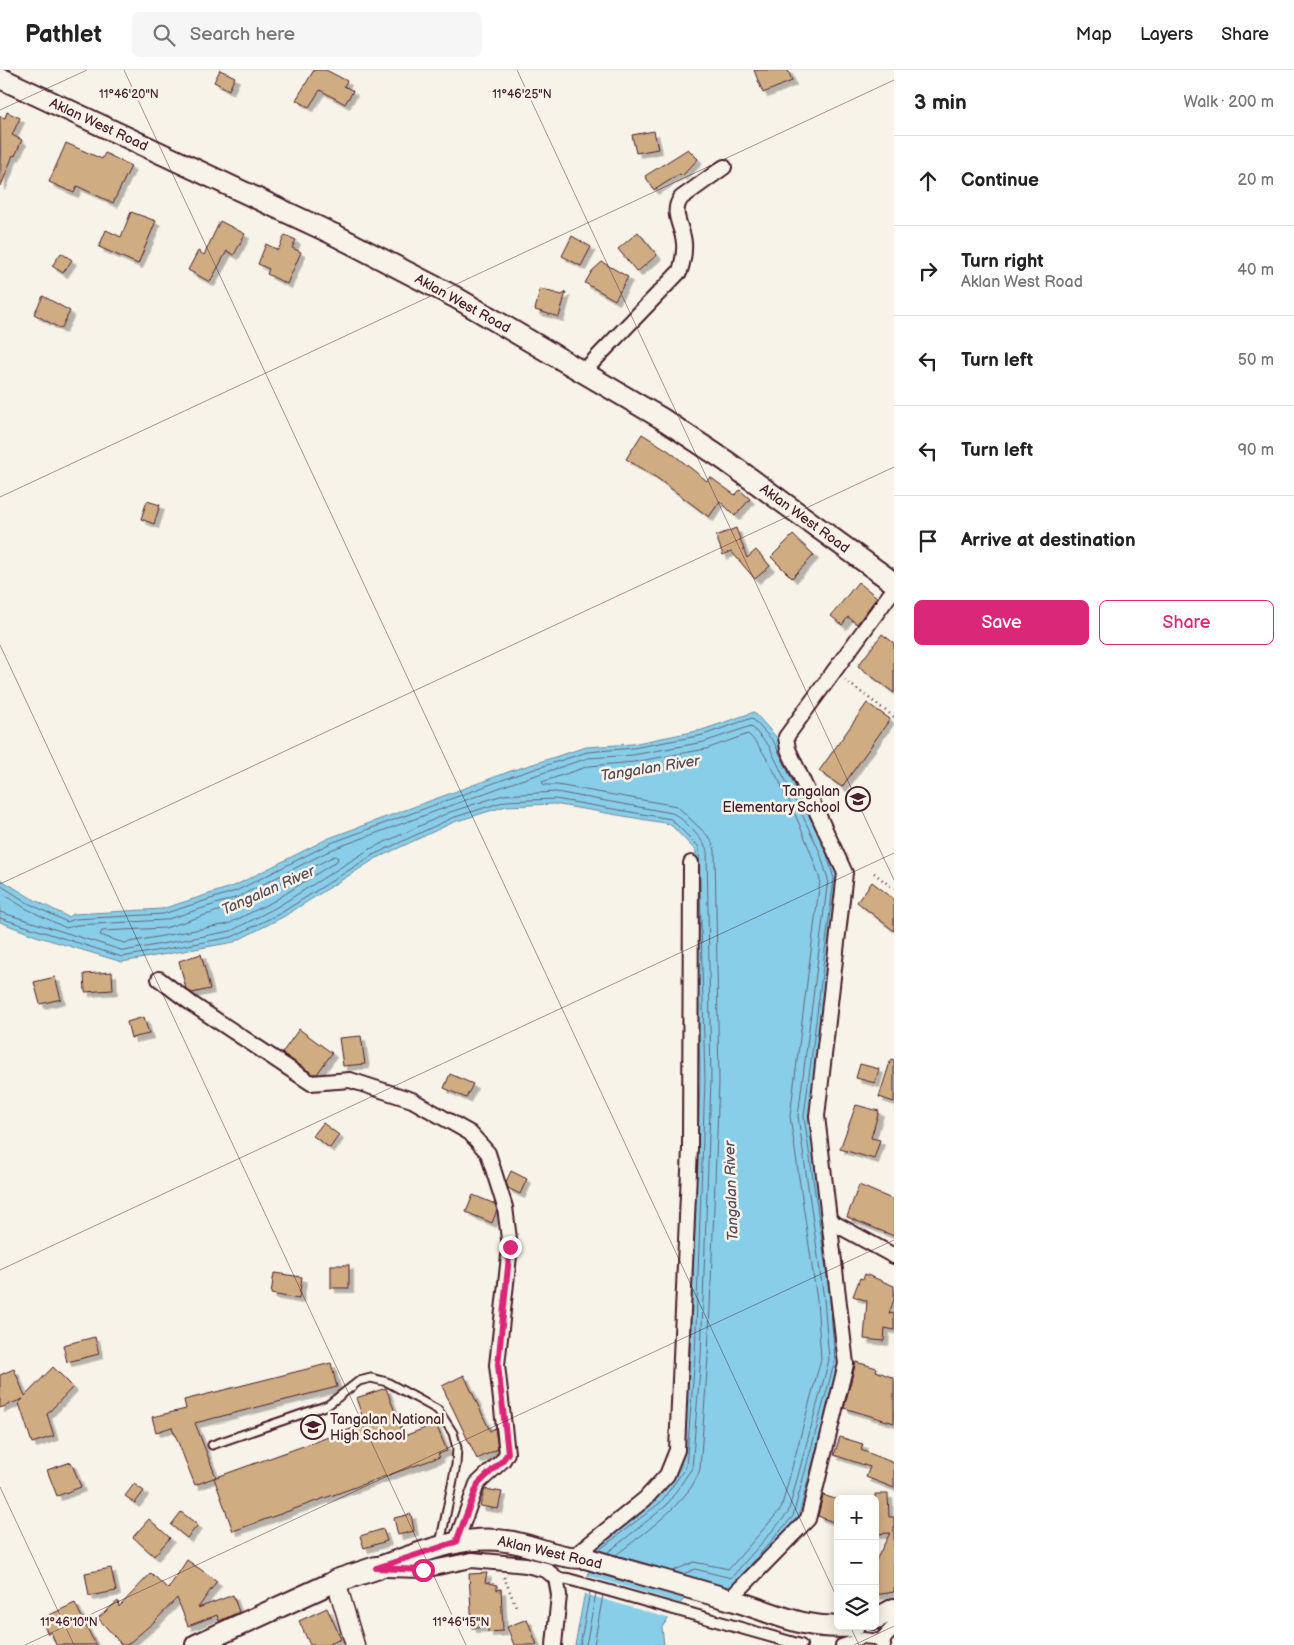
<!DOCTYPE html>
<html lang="en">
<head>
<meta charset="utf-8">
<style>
  body { margin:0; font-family:"Balsamiq Sans",sans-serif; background:#f6f6f6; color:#222 }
  .controls { position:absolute; right:15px; bottom:15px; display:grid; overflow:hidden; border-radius:8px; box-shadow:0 2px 12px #0003 }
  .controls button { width:45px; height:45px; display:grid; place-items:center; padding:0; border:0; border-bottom:1px solid #e0e0e0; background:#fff; color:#222; font:25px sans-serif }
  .stop { position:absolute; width:15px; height:15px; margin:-11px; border:4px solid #db2777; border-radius:50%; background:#fff }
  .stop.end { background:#db2777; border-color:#fff; box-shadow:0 1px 5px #0008 }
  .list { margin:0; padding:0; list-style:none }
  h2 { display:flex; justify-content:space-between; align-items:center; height:65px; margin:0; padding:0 20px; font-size:21px }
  h2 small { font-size:16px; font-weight:400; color:#767676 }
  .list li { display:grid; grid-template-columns:32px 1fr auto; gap:15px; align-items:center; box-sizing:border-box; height:90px; padding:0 20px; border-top:1px solid #e0e0e0 }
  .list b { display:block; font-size:19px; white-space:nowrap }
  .list p { margin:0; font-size:16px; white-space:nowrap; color:#767676 }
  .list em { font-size:16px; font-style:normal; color:#767676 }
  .actions { display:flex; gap:10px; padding:15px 20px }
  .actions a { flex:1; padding:11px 0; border:1px solid #db2777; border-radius:8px; text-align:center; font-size:18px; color:#db2777 }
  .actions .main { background:#db2777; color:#fff }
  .icon { flex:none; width:28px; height:28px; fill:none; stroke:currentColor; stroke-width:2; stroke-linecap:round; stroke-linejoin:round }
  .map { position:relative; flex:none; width:894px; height:1575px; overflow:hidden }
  header { display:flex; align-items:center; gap:30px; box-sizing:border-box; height:70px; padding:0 25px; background:#fff; border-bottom:1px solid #e0e0e0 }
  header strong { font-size:24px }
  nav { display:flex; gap:28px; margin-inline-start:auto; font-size:18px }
  .search { width:350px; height:45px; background:#f6f6f6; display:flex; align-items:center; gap:12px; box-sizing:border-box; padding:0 18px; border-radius:8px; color:#767676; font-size:19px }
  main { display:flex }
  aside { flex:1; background:#fff }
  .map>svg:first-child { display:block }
  .water { fill:#88cee9; stroke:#6f889d }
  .pier { fill:#f7f3e8 }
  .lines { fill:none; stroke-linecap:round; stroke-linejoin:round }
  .shore { stroke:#636577; stroke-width:1 }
  .building { fill:#d0ac82; stroke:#4a1f2b; filter:url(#shadow) }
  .service-casing { stroke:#4a1f2b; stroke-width:11 }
  .pedestrian-casing { stroke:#4a1f2b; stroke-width:14 }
  .minor-casing { stroke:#4a1f2b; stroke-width:18 }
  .tertiary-casing { stroke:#4a1f2b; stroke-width:21 }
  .secondary-casing { stroke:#4a1f2b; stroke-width:24 }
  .primary-casing { stroke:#4a1f2b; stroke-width:26 }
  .path { stroke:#4a1f2b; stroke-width:2.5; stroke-dasharray:1 4; stroke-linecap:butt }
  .service { stroke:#f7f3e8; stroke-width:7 }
  .pedestrian { stroke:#f7f3e8; stroke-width:10 }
  .minor { stroke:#f7f3e8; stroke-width:14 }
  .tertiary { stroke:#f7f3e8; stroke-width:18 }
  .secondary { stroke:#f7f3e8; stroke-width:20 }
  .primary { stroke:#f7f3e8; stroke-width:22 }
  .route { stroke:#db2777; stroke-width:6 }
  .ticks { fill:none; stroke:#4a1f2b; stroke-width:1; stroke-opacity:0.45 }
  .labels { text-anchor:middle; stroke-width:5; stroke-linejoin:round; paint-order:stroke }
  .street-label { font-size:14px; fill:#4a1f2b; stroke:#f7f3e8 }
  .poi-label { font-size:14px; fill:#4a1f2b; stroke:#f7f3e8; text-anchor:end }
  .water-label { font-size:15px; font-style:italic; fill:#5a4b5a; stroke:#f7f3e8 }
  .ticks-label { font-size:12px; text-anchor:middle; fill:#4a1f2b; stroke:#f7f3e8; stroke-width:5; stroke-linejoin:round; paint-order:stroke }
</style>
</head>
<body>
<header>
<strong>Pathlet</strong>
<div class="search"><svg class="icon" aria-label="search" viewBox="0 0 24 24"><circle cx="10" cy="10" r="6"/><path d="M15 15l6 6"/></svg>Search here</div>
<nav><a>Map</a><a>Layers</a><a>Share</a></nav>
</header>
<main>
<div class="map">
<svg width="894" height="1575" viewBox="0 0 894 1575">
  <defs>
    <filter id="shadow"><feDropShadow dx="4.5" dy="4.5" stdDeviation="0" flood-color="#0004"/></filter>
  </defs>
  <rect width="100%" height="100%" fill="#f7f3e8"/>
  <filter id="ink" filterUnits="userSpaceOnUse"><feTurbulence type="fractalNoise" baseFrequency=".02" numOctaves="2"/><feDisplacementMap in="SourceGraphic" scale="10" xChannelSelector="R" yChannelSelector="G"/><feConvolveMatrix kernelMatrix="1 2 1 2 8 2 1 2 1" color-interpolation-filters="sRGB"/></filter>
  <g filter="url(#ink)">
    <polygon class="water" points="754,642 778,669 830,776 839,808 809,1045 835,1228 840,1290 798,1448 734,1522 685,1516 684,1529 662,1557 664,1575 575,1575 593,1479 658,1428 681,1397 690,1286 700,1011 696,781 670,754 554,734 506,736 454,752 375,789 283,847 234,872 122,892 36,866 0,852 0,809 31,828 68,847 73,844 162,839 234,816 329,768 511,701 586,677 632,674 702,660"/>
    <polygon class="pier" points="585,1505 683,1534 671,1549 582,1523"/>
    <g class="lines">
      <g class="shore">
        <polyline points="826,781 834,809 804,1046 830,1227"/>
        <polygon points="335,786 338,788 337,791 274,831 228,854 124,873 100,865 102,861 165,858 240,834"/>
        <polyline points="0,815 28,833 67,852 75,849 163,844 236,821 331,773 513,706 587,682 633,678 703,665 752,648 774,672 812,752"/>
        <polyline points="0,822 25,838 66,858 77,855 165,850 238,827 333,779 515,712 588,688 633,685 704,672 751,656 769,676 819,780 828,809 798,1046 824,1229 829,1290 788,1443 731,1508 695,1499 683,1504"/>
        <path d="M 0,842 L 124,881 L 231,861 L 277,837 L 370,779 L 450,742 L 503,725 L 556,722 L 672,743 C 681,746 705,771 707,781 L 711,1011 L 701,1286 L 692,1398 L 666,1436 L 607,1483"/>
        <polyline points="0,848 122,887 232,867 281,843 373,785 452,748 506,731 555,729 671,749 699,777 705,1011 695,1286 686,1397 661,1432 599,1480"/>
        <path d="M 616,1485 C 640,1466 692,1430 700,1399 L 708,1287 L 719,1012 L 715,780 L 710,768 L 677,736 L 557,715 L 544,715 L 542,712 L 589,696 L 634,692 L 706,679 L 748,664 C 772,684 811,778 820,810 L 790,1046 L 817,1230 L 821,1289 L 781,1439 L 729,1499 L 694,1492 L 673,1501"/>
        <polyline points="741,1506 793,1446 835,1290 830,1230"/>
        <polyline points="580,1575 590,1522"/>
        <polyline points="586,1575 596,1523"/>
        <polyline points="594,1575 603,1525"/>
      </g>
    </g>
    <g class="building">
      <polygon points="220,0 235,7 229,20 214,12"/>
      <polygon points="314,0 326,0 347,11 344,16 353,21 345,34 320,20 309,37 296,30"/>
      <polygon points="754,0 788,0 792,11 763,23"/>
      <polygon points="7,42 20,48 12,65 22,70 15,86 13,85 1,116 0,46 5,48"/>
      <polygon points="654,61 658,79 636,83 632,65"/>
      <polygon points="66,73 102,89 105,83 131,96 113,133 77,116 74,123 49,112"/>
      <polygon points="688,79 698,89 682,106 680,104 654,120 645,106"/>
      <polygon points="131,142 156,151 138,194 99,177 106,160 121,167"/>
      <polygon points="220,151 245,164 234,185 227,181 210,212 188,200 198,181 204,185"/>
      <polygon points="638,162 657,185 637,202 618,179"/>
      <polygon points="285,165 296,170 292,178 301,182 287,214 267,204 269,199 258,194 266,174 278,180"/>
      <polygon points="572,166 591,177 581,196 562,186"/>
      <polygon points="61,183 72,190 63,203 52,196"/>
      <polygon points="602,192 628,207 615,230 585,213 592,201"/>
      <polygon points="540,219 562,225 566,222 559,247 535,240"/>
      <polygon points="43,226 70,241 61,259 34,244"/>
      <polygon points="642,364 669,381 707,411 710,407 735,425 740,420 750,429 735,446 720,431 709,447 657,408 626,389"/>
      <polygon points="147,431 160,435 154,454 141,449"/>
      <polygon points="736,458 747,488 756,480 770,496 755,509 731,481 723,485 716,466"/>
      <polygon points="793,465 814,485 792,508 771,487"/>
      <polygon points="858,512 877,527 857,554 848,547 842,555 831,546"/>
      <polygon points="882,564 894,573 894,623 858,596"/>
      <polygon points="867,633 890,649 842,717 819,701"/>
      <polygon points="872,812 894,829 894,861 857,832"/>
      <polygon points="201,884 210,919 192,923 186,919 179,891"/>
      <polygon points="112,902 113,920 85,922 84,904"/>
      <polygon points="55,907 61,929 40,934 34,912"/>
      <polygon points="144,947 149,964 131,968 127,952"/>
      <polygon points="299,959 332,983 317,1004 313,1004 282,983"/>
      <polygon points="361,966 365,994 343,996 339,968"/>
      <polygon points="891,989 894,990 894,1032 879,1027"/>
      <polygon points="860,994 879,999 875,1013 856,1008"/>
      <polygon points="450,1004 473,1014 466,1028 444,1018"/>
      <polygon points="856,1035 879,1041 871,1068 880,1070 874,1089 840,1079"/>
      <polygon points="323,1053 339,1065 330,1078 313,1066"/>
      <polygon points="511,1101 527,1109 520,1124 508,1118 506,1112"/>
      <polygon points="859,1115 894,1130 894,1166 847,1147"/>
      <polygon points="473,1125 495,1134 497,1140 492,1153 466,1142"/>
      <rect x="331" y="1195" width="18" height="23"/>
      <polygon points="274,1203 302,1207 299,1229 271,1224"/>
      <polygon points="865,1204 894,1216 894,1230 889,1243 894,1244 894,1260 885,1258 884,1271 864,1269 867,1231 853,1226 860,1208 863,1209"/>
      <polygon points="95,1267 99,1284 67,1292 63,1275"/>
      <polygon points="856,1292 877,1298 876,1301 894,1308 894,1353 844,1338"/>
      <polygon points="331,1293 337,1317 195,1353 216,1407 195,1415 172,1357 156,1362 152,1347 186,1339 184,1330"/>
      <polygon points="53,1297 73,1317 47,1344 54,1366 32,1373 19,1333 23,1329 0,1338 0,1305 14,1299 25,1326"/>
      <polygon points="464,1305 490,1361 495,1358 498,1379 477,1389 442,1316"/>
      <polygon points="386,1318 404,1366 436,1354 447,1381 438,1384 440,1387 414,1396 233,1461 214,1408 365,1354 356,1328"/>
      <polygon points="840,1367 863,1374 861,1380 894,1393 894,1418 866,1407 870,1397 834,1385"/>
      <polygon points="71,1392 81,1417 57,1426 47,1400"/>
      <polygon points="134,1414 144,1421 135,1433 125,1426"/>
      <polygon points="485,1419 502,1422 498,1439 480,1436"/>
      <polygon points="875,1424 888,1424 889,1447 894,1447 894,1522 875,1525 875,1492 890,1463 875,1464"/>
      <polygon points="823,1425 838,1430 838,1454 818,1446"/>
      <polygon points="181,1442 198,1455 187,1468 171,1455"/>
      <polygon points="411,1444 414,1461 398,1465 394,1448"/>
      <polygon points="149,1449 170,1468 154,1486 133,1467"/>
      <polygon points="383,1459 387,1471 364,1478 360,1466"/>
      <polygon points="187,1490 217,1511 198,1538 233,1525 239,1542 219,1551 217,1545 188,1556 177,1528 155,1551 127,1575 122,1575 98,1548 118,1531 119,1537 151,1503 168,1519"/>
      <polygon points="111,1498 116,1521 89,1526 85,1503"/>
      <polygon points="487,1503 485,1512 497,1515 497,1520 501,1519 503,1561 488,1562 488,1557 472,1558 469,1504"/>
      <polygon points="75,1533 87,1558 96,1575 56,1575 51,1562 48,1564 41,1549"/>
      <polygon points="327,1538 341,1569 327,1575 310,1575 299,1551"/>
      <polygon points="527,1549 537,1575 514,1575 507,1557"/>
    </g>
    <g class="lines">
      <defs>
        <polyline id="service" points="212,1375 328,1335 359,1311 371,1308 387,1312 438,1340 453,1363 457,1378 456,1395 440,1474"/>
        <g id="pedestrian">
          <polyline points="556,1508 568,1509 801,1575"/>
          <polyline points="841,1575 863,1568 882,1570"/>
        </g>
        <g id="minor">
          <path d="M 584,301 L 680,201 C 683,191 685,183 684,173 C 683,157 670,143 681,128 L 724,97"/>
          <polyline points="159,909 192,934 311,1013 350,1010 412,1030 470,1063 488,1083 505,1137 510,1177 497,1295 507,1383 503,1390 477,1414 456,1472"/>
          <polyline points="830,1151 894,1186"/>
          <polyline points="572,1488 645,1429 667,1405 677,1380 690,1078 691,793"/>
          <polyline points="384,1499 423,1500 472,1490 526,1495 546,1500 556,1508 559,1525 554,1575"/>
          <polyline points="730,1529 808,1449 846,1294 817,1046 845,803 788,679 786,667 894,519"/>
          <polyline points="883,1575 882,1570 894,1557"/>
        </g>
        <polyline id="tertiary" points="336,1511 355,1575"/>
        <g id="secondary">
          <polyline points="0,8 333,164 455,227 661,348 726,391 894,513"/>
          <path d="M 376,1498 C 417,1484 461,1464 506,1471 C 533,1474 558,1489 585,1488 C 632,1502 681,1515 728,1529 C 775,1542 802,1561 854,1556"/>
          <polyline points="875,1549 894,1539"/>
          <polyline points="196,1575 336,1511"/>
        </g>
        <polyline id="primary" points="336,1511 376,1498"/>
      </defs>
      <use href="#service" class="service-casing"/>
      <use href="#pedestrian" class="pedestrian-casing"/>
      <use href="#minor" class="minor-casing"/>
      <use href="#tertiary" class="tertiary-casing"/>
      <use href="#secondary" class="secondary-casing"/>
      <use href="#primary" class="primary-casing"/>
      <g class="path">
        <polyline points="845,610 894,647"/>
        <polyline points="874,803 894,819"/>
        <polyline points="504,1507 517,1539"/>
      </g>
      <use href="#service" class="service"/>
      <use href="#pedestrian" class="pedestrian"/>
      <use href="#minor" class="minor"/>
      <use href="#tertiary" class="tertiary"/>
      <use href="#secondary" class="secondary"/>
      <use href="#primary" class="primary"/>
    </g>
  </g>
  <g class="lines" filter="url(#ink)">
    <polyline class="route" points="423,1500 376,1498 456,1472 478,1414 503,1390 508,1383 498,1295 510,1177"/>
  </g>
  <path class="ticks" d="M 124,0 L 838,1530M 517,0 L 894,810M 0,40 L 87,0M 0,427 L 894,10M 0,575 L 466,1575M 0,814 L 894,397M 0,1200 L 894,783M 0,1417 L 74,1575M 850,1556 L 859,1575M 25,1575 L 894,1170M 854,1575 L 894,1556"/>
  <defs>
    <symbol id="school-ring" viewBox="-11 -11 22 22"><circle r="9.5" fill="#f7f3e8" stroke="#4a1f2b" stroke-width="1.5"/><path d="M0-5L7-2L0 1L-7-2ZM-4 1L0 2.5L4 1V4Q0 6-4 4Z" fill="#4a1f2b"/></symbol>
  </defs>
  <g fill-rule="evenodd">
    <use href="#school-ring" x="844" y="715" width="28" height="28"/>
    <use href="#school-ring" x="299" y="1343" width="28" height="28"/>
  </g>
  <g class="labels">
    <g class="street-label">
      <text transform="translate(99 54) rotate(25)" y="5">Aklan West Road</text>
      <text transform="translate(463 233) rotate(29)" y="5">Aklan West Road</text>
      <text transform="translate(805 448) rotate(36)" y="5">Aklan West Road</text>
      <text transform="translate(550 1482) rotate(13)" y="5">Aklan West Road</text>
    </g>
    <g class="poi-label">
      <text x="840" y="726">Tangalan<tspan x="840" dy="16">Elementary School</tspan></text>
      <text x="330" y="1354" text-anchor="start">Tangalan National<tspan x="330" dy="16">High School</tspan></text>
    </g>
    <g class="water-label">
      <text transform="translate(650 698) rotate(-9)" y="5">Tangalan River</text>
      <text transform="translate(268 820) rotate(-24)" y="5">Tangalan River</text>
      <text transform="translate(731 1121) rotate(-92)" y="5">Tangalan River</text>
    </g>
  </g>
  <g class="ticks-label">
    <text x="129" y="28">11°46'20"N</text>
    <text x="522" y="28">11°46'25"N</text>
    <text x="69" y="1556">11°46'10"N</text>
    <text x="461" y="1556">11°46'15"N</text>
  </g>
</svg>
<div class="controls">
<button>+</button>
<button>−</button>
<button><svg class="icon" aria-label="layers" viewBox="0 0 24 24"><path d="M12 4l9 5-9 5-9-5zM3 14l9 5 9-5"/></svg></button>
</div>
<div class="stop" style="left:423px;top:1500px"></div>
<div class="stop end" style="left:510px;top:1177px"></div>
</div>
<aside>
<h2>3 min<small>Walk · 200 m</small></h2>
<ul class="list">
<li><svg class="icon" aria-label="ahead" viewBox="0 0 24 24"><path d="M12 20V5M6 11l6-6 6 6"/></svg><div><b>Continue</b></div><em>20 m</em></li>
<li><svg class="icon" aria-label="right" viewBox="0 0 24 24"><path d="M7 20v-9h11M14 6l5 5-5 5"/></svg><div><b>Turn right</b><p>Aklan West Road</p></div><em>40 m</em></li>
<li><svg class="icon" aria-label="left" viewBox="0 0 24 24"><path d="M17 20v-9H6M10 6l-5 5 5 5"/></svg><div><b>Turn left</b></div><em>50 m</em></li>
<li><svg class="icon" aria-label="left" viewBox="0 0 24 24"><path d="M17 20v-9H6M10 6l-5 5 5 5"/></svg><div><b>Turn left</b></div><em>90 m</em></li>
<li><svg class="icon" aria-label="arrive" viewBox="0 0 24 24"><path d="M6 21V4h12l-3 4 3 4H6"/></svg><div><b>Arrive at destination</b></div></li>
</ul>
<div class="actions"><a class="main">Save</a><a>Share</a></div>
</aside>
</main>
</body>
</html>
